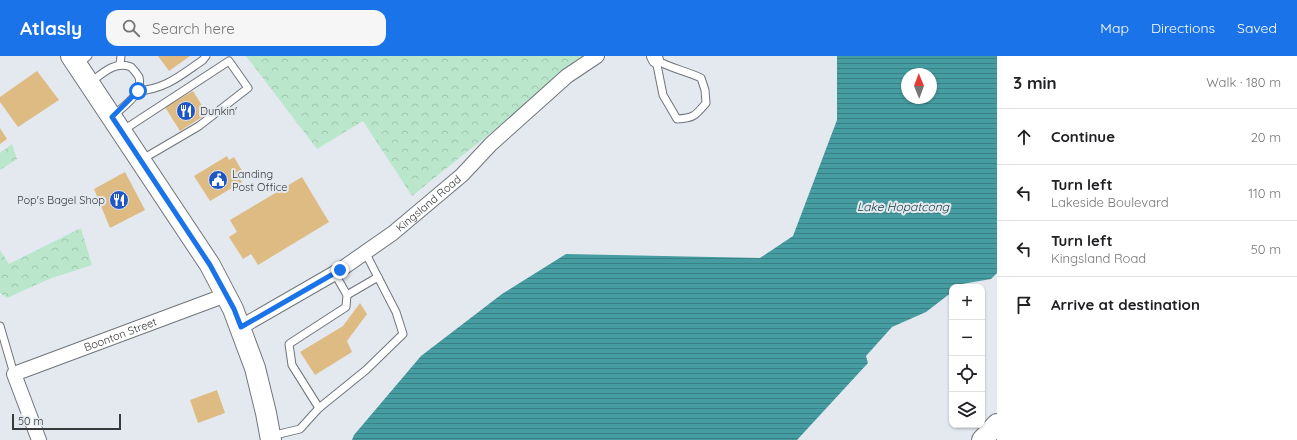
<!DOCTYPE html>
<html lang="en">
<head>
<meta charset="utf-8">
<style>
  body { margin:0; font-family:Quicksand,sans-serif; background:#f6f6f6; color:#202124 }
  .controls { position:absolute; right:12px; bottom:12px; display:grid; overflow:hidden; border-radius:8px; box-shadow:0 1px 3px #0004 }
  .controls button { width:36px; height:36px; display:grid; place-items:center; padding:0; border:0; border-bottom:1px solid #e0e0e0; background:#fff; color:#202124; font:20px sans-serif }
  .compass { position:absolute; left:901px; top:12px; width:36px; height:36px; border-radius:50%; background:#fff; box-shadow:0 1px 3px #0004; rotate:359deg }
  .scale { position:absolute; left:12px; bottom:10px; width:109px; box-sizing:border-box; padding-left:4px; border:2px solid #37393b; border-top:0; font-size:11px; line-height:14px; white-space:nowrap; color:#37393b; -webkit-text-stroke:3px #e3e9ef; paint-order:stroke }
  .stop { position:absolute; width:12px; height:12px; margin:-9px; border:3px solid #1a73e8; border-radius:50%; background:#fff }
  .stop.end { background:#1a73e8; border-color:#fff; box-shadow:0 1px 4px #0008 }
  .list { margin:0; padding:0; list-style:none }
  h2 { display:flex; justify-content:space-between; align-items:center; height:52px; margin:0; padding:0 16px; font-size:17px }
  h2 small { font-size:13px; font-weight:400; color:#757577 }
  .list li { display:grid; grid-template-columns:26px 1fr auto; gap:12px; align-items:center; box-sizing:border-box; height:56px; padding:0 16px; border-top:1px solid #e0e0e0 }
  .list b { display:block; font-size:15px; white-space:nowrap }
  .list p { margin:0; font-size:13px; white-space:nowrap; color:#757577 }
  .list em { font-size:13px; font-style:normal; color:#757577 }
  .icon { flex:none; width:22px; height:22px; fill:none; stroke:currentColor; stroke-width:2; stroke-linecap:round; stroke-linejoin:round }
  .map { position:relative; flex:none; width:997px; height:384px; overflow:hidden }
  header { display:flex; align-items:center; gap:24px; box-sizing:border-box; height:56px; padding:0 20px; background:#1a73e8; color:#fff }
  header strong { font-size:19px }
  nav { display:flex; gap:22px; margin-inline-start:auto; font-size:14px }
  .search { width:280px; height:36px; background:#f6f6f6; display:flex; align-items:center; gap:10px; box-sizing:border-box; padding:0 14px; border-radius:12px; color:#757577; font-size:15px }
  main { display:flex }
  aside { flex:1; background:#fff }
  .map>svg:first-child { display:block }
  .forest { fill:url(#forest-crowns) }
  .water { fill:url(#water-rules); fill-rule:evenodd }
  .building { fill:#dfbb84 }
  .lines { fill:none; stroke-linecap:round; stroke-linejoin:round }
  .service-casing { stroke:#70757b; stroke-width:9 }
  .minor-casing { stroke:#70757b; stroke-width:16 }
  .secondary-casing { stroke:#70757b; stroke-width:22 }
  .service { stroke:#fff; stroke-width:7 }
  .minor { stroke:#fff; stroke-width:14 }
  .secondary { stroke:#fff; stroke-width:20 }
  .route { stroke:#1a73e8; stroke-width:5 }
  .labels { text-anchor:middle; stroke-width:4; stroke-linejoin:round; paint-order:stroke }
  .poi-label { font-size:11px; fill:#37393b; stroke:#e3e9ef; text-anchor:start }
  .street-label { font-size:11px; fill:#37393b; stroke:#e3e9ef }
  .water-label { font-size:12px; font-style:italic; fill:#174042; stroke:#e3e9ef }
</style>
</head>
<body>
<header>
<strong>Atlasly</strong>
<div class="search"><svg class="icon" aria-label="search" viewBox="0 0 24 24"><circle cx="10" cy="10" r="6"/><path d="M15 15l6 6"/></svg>Search here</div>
<nav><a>Map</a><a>Directions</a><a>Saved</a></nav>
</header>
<main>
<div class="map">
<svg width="997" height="384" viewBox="0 0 997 384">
  <defs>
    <pattern id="forest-crowns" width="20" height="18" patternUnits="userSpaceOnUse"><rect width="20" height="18" fill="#bae7cc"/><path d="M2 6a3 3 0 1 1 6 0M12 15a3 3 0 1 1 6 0" fill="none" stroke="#a0c7b0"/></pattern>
    <pattern id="water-rules" width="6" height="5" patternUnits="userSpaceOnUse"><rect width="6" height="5" fill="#459ca1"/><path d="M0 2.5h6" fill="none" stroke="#3a8084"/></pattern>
  </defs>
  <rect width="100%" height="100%" fill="#e3e9ef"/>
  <g class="forest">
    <polygon points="246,0 586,0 412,140 363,65 317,93"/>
    <polygon points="12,88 17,103 0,114 0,97"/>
    <polygon points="81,172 92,209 49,223 7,242 0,237 0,194 9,208"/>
  </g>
  <path class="water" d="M 837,0 L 997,0 L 997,217 L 991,223 L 962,228 L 958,231 L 952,231 L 952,236 L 926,256 L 892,271 L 866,300 L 868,307 L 797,384 L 352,384 L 354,379 L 421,300 L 502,238 L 566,198 L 760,202 L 793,180 L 837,64 ZM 907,18 L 931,18 L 931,42 L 907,42 Z"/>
  <g class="building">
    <polygon points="158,0 190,0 169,15"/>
    <polygon points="37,15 59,44 18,71 0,46 0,41"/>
    <polygon points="193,35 207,58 180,75 165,51"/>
    <polygon points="0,72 7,83 0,88"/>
    <polygon points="227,100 229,104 234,101 244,118 239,121 242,126 210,145 194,120"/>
    <polygon points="125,116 145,154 110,172 94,133"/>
    <polygon points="302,121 329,166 258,209 251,198 243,203 229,181 237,176 230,164"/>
    <polygon points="360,247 367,258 347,285 352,296 315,319 300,296 343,270"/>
    <polygon points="217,334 225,357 198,367 190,344"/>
  </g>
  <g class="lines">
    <defs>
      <g id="service">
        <path d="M 656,4 C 670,12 686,15 701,22 L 705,34 L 706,47 C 695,60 694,62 677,63 L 663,39 Z"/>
        <polyline points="78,9 88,0"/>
        <polyline points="120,9 121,0"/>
        <path d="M 91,26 C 104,16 115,5 131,11 C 134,14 137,18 139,21 C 144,38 122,51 112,61"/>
        <path d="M 138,35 C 166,33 181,19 203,4 L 206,0"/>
        <polyline points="122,75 229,5 248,32 199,70 141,104"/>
        <polyline points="347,239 378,221"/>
        <polyline points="0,270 14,318"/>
        <polyline points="319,352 292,309 289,288 346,251 347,239 335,218"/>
        <polyline points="271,380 300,373 319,352 366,314 403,278 396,256 365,196"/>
      </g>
      <g id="minor">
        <polyline points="654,0 656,4"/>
        <path id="s1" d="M 241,271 L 340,214 L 393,177 L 462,119 L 491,88 L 567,20 L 597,0"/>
        <path id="s2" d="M 39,384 L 14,318 L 226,239"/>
      </g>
      <g id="secondary">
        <polyline points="71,0 210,209 233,253 255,312 266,357 271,384"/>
        <polyline points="982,384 997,368"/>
      </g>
    </defs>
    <use href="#service" class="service-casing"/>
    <use href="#minor" class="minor-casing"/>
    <use href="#secondary" class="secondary-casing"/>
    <use href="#service" class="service"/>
    <use href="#minor" class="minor"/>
    <use href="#secondary" class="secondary"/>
  </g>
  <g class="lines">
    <polyline class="route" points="138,35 112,61 210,209 234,253 241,271 340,214"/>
  </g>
  <defs>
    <symbol id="restaurant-disc" viewBox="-11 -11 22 22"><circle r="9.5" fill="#2056c3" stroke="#e3e9ef"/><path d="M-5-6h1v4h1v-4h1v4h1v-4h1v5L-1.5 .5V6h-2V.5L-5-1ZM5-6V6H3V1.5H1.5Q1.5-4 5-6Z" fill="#fff"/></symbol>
    <symbol id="civic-disc" viewBox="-11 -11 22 22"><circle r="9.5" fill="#2056c3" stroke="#e3e9ef"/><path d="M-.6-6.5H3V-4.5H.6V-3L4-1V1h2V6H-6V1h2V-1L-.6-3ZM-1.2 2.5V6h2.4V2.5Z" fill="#fff"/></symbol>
  </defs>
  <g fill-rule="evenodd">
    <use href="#restaurant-disc" x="175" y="44" width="22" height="22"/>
    <use href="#civic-disc" x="207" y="113" width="22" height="22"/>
    <use href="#restaurant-disc" x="108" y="133" width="22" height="22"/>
  </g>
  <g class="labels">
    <g class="poi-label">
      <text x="200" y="59">Dunkin'</text>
      <text x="232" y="122">Landing<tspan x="232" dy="13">Post Office</tspan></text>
      <text x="105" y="148" text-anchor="end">Pop's Bagel Shop</text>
    </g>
    <g class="street-label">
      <text dy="4" stroke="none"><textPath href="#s1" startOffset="225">Kingsland Road</textPath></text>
      <text dy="4" stroke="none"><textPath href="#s2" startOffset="184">Boonton Street</textPath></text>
    </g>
    <g class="water-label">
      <text x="903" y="155">Lake Hopatcong</text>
    </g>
  </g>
</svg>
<div class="controls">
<button>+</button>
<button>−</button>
<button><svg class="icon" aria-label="locate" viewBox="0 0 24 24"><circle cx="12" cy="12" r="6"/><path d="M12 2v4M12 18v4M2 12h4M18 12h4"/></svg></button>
<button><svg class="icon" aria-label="layers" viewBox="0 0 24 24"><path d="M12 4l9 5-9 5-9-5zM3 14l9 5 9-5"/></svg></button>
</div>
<svg class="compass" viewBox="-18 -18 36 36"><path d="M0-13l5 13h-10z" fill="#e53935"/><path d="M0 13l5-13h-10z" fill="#757577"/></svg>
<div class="scale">50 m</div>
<div class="stop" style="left:138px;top:35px"></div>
<div class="stop end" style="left:340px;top:214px"></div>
</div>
<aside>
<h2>3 min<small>Walk · 180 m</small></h2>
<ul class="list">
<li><svg class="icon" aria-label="ahead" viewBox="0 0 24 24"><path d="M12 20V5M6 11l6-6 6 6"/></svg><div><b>Continue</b></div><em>20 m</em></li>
<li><svg class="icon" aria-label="left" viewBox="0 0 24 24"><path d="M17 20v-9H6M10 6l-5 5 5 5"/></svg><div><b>Turn left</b><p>Lakeside Boulevard</p></div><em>110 m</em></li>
<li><svg class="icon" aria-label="left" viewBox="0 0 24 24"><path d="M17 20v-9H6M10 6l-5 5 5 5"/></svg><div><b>Turn left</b><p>Kingsland Road</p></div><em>50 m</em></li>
<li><svg class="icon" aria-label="arrive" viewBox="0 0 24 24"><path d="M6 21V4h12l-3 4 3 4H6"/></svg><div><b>Arrive at destination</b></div></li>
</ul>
</aside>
</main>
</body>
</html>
